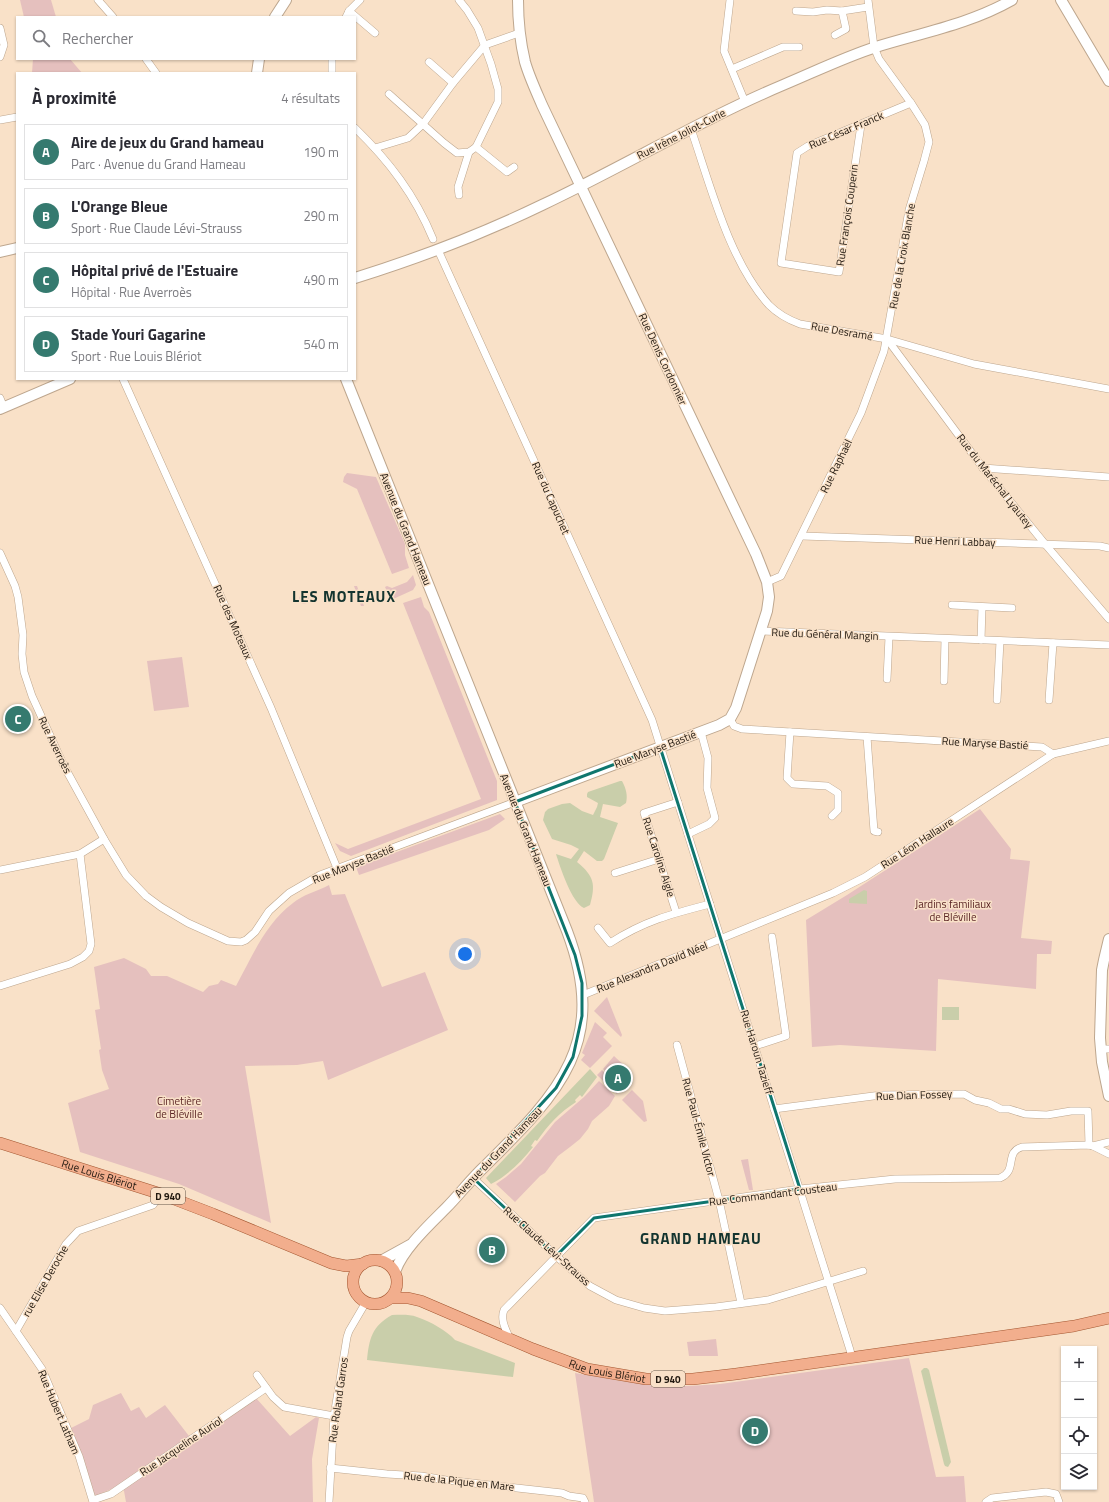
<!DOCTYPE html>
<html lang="fr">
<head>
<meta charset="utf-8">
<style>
  body { margin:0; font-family:"Titillium Web",sans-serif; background:#f2f2f3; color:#2b2b33 }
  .controls { position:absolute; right:12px; bottom:12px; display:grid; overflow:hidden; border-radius:0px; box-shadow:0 1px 3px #0004 }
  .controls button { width:36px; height:36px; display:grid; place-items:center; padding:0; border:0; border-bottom:1px solid #e1e1e2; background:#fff; color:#2b2b33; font:20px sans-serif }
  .you { position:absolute; left:465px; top:954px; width:14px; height:14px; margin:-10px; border:3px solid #fff; border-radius:50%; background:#1a73e8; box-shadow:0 0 0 6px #1a73e833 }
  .badge { display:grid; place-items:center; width:26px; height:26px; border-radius:50%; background:#357a6f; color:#fff; font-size:13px; font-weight:700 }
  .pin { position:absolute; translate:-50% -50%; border:2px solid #fff; box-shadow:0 1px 4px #0006 }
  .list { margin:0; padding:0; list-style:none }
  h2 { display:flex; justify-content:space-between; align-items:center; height:52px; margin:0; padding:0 16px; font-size:17px }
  h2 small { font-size:13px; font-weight:400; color:#7c7c81 }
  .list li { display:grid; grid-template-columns:26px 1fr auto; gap:12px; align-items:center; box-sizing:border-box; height:56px; margin:0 8px 8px; padding:0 8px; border:1px solid #e1e1e2; border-radius:0px }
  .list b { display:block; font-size:15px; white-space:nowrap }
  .list p { margin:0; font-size:13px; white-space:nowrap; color:#7c7c81 }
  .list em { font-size:13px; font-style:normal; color:#7c7c81 }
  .icon { flex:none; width:22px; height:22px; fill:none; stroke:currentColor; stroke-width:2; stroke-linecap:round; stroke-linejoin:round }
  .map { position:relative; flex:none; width:1109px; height:1502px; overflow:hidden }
  .search { position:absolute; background:#fff; box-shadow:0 1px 3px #0004; left:16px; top:16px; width:340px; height:44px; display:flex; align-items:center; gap:10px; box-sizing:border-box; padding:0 14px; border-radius:0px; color:#7c7c81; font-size:15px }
  .panel { position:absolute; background:#fff; box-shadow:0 1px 3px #0004; left:16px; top:72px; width:340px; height:308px; border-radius:0px }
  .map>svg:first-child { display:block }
  .green { fill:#e5c0be }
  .water { fill:#c9ceaa }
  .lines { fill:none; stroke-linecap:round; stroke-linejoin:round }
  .street-casing { stroke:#bda68e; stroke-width:8 }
  .secondary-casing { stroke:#bda68e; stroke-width:12 }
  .primary-casing { stroke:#a35630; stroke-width:12 }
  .street { stroke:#fff; stroke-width:7 }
  .secondary { stroke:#fff; stroke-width:10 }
  .primary { stroke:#f2ae8d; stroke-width:11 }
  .marked { fill:none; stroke:#0f766e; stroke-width:3; stroke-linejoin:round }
  .labels { text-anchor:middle; stroke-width:3; stroke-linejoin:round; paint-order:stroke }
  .shield { fill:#f9e1c8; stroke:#625446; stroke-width:1 }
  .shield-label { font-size:10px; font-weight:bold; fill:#21180f }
  .street-label { font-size:11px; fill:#21180f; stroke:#f9e1c8 }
  .park-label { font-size:11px; fill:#5c2626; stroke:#f9e1c8 }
  .district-label { font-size:15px; font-weight:bold; letter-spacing:1px; fill:#13342f; stroke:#f9e1c8 }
</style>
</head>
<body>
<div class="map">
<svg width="1109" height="1502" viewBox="0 0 1109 1502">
  <rect width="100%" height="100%" fill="#f9e1c8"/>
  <g class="green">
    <polygon points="20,0 51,0 56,17 24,17"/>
    <polygon points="33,59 70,59 82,73 32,73"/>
    <polygon points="347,473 376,477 405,544 405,555 409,568 392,574 357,489 343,482 344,477"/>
    <polygon points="413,575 416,585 413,590 391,600 385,587 387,586 392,588 407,582"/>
    <polygon points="354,586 357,586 364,606 361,606"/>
    <circle cx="304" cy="599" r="5"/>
    <polygon points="421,597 424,607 429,612 497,781 497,800 351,856 340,851 335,843 348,849 481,799 403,603"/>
    <polygon points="182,657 189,707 154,711 147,661"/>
    <polygon points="980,809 1011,849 1010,859 1030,861 1021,938 1052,941 1051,954 1037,954 1036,989 938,979 936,1051 840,1045 812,1047 806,920 847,895"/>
    <polygon points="500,814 505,819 489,830 359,875 356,867"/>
    <path d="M 329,885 L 332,895 L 345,894 L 382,987 L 425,972 L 448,1030 L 328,1080 L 323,1061 L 297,1065 L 245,1066 L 271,1223 L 179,1184 L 80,1152 L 68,1103 L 109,1089 L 102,1070 L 99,1050 L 101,1049 L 95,1010 L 100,1009 L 94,967 L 124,958 L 146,969 L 151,976 L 167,976 L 203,992 L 209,986 L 218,984 L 221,980 L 236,986 C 252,957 265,924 293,903 C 302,895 318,891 329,885 Z"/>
    <polygon points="607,997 622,1035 621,1037 594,1011"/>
    <polygon points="595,1022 607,1033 603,1037 612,1046 590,1068 581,1060 585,1055 582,1053"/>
    <polygon points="614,1056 628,1069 620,1086 603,1069"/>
    <polygon points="602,1070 620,1088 617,1094 597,1075"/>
    <polygon points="599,1081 615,1096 609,1106 592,1121 588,1129 580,1139 570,1147 558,1156 545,1173 540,1176 515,1202 496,1184 506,1177 521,1164 555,1122 584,1097"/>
    <polygon points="632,1090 643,1101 647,1121 644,1122 622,1100"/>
    <polygon points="748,1159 753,1190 749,1190 741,1160"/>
    <polygon points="716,1339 718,1356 689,1356 687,1342"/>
    <path d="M 909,1358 L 936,1477 L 964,1476 L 966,1502 L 594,1502 L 575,1373 C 605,1378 634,1384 664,1386 C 682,1387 701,1385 720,1384 Z"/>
    <polygon points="121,1393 131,1411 139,1407 146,1418 165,1405 189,1436 256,1398 290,1436 316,1417 319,1418 312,1459 313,1502 126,1502 124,1491 121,1485 95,1496 71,1428 89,1419 93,1405"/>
  </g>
  <g class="water">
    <path d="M 620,781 L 622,781 C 626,788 628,796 626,803 L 620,807 L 603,804 L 600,817 L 618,823 L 604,859 L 602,861 L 597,861 L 584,851 L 577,862 C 594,876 596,884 590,905 L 584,908 C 572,903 560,867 556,854 L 571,859 L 579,849 L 571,845 L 552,839 L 543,820 L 545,812 L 548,809 L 562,804 L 570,803 L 582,811 L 593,815 L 597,807 L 598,803 L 587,797 L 587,794 L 588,792 Z"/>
    <polygon points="864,890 867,891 867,904 849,903 849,899"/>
    <rect x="942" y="1007" width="17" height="13"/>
    <path d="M 590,1069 L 597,1077 L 582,1097 L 580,1095 L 575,1100 L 576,1102 C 560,1112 548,1125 537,1141 L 535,1140 L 531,1146 L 533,1147 C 521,1162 508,1175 491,1184 L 486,1178 Z"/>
    <path d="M 392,1315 C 400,1315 409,1314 417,1317 C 431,1322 446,1330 455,1340 L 515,1363 L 513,1377 L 367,1360 C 369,1339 372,1326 392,1315 Z"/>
    <polygon points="924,1368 927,1368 929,1370 951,1462 948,1467 945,1466 944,1464 921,1371"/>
  </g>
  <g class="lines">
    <defs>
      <g id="street">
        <polyline points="98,0 113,17"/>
        <polyline points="730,0 724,51 745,102"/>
        <polyline points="349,11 375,33"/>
        <polyline points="796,11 813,12 827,10 842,11 868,7"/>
        <polyline points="346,17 349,11 360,0"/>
        <polyline points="0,28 4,45 0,57"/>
        <polyline points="835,35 846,29 842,11"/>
        <polyline points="146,59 156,73"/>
        <polyline points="332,59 332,73"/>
        <polyline points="429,62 453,83"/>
        <polyline points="732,69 783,47 799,47"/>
        <polyline points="389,94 444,143 457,153 469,152 476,147 498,102 498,89 491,64 478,28 467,10 459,0"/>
        <polyline points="0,120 17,117"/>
        <polyline points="861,125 839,272 781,263 797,153 808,146 911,103"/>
        <path d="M 355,128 C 389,161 415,195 433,239"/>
        <path d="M 691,129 C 710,184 729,261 769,305 C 778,314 789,320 800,324 L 887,339 L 974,364 L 1109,389"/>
        <polyline points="476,147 507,172 514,167"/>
        <polyline points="375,148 408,138 423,124 453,83 485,45 519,33"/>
        <polyline points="459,195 458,187 469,152"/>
        <polyline points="438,250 652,720 850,1350 852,1358"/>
        <polyline points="887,339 983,468 1045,544 1109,619"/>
        <polyline points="123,379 271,708 337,868"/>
        <polyline points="0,398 4,408"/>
        <polyline points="983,468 1109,477"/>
        <polyline points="802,536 1100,546 1109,548"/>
        <polyline points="0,553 15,586 18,597 23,635 22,654 24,672 32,696 64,766 104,839 126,875 146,896 161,907 188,923 228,941 241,942 246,940 255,932 269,911 289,893 320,875 515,802"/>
        <polyline points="767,582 781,576 861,413 884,351 909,210 924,161 929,142 925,125 911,103 879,59 874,47 868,0"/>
        <polyline points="952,605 1012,608"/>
        <polyline points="761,631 1109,645"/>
        <polyline points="981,640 982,607"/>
        <polyline points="887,679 889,637"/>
        <polyline points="944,681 945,639"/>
        <polyline points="997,700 1000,641"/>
        <polyline points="1049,700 1053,643"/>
        <polyline points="730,719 734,726 742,729 1042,747 1053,754"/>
        <polyline points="790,732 787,778 793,784 827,786 838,793 838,810 832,816"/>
        <polyline points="867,737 874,831 878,832"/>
        <polyline points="688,834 709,824 715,818 707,788 708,758 701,732"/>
        <polyline points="0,870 80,854 104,839"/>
        <polyline points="615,873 659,859"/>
        <polyline points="676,912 644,813 678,802"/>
        <path d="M 598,928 L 610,943 C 644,921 671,914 710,904"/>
        <polyline points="0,986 70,964 83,957 89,951 91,944 80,854"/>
        <polyline points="583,995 833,893 865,877 1053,754 1109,741"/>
        <polyline points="677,1045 719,1200 741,1303"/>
        <polyline points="755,1046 786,1036 772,937"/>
        <polyline points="1101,1049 1109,1049"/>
        <polyline points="774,1109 881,1095 964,1094 975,1100 989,1103 1001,1109 1009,1109 1025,1114 1047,1115 1071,1111 1088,1111 1089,1145"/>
        <polyline points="1093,1146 1109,1142"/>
        <polyline points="473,1178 556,1256 590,1286 616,1300 644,1308 665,1311 678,1310 716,1307 768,1300 863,1271"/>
        <polyline points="0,1308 42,1369 79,1456 93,1502"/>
        <polyline points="16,1331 66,1244 78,1231 153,1205 161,1194"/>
        <path d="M 510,1339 C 506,1330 500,1320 504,1310 L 594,1218 L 800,1189 L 895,1179 L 1000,1178 C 1018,1171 1004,1152 1022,1147 L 1089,1145 L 1093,1146 L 1109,1154"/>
        <polyline points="257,1375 273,1397 284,1407 334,1416"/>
        <polyline points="330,1468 387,1474 421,1476 446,1480 562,1493 569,1496 583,1498 585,1502"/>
        <polyline points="93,1500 111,1494 266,1388"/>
        <polyline points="329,1502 334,1416 347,1337 349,1331 366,1302"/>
        <polyline points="986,1502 992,1498 1046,1492 1056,1494 1059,1502"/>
      </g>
      <g id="secondary">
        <polyline points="1061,0 1109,81"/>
        <polyline points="275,17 286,0"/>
        <polyline points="257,73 259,59"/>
        <polyline points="0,252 17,248"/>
        <path d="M 355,278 C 419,258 482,234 542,205 C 623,167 700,120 783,85 C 814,72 845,57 876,47 C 921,33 970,24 1012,0"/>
        <path d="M 346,379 L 567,931 C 609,1042 560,1092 485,1166 C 471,1179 459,1195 446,1208 C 429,1225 402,1250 395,1272"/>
        <polyline points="0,409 70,379"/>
        <path d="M 515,802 L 719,725 L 730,719 L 736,708 L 767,611 L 769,597 L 767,582 L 756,554 L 542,105 C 536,91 529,76 525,62 C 520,41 518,21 518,0"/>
        <polyline points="1109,939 1104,960 1102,970 1100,1038 1102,1062 1109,1096"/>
        <polyline points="381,1261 410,1245"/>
      </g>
      <g id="primary">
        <path id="s1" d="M 0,1143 L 161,1194 L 213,1214 L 331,1263 L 346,1266 L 363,1264"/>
        <circle cx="375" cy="1282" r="22"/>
        <path id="s2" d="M 391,1298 L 408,1298 L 421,1301 L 533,1349 L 587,1369 L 646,1379 L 693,1379 L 736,1374 L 1074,1326 L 1109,1318"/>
      </g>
    </defs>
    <use href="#street" class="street-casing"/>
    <use href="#secondary" class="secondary-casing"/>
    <use href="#primary" class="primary-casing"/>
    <use href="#street" class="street"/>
    <use href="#secondary" class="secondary"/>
    <use href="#primary" class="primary"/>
  </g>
  <path class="marked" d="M 660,747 L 800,1189 L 594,1218 L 556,1256 L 473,1178 L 556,1088 L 573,1057 L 582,1016 L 582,983 L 575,955 L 515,802 Z"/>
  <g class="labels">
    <g class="shield">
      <rect x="151" y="1188" width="34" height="16" rx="3"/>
      <rect x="651" y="1371" width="34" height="16" rx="3"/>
    </g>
    <g class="shield-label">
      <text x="168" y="1200">D 940</text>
      <text x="668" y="1383">D 940</text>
    </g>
    <g class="street-label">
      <text transform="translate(846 130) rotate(-23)" y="4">Rue César Franck</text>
      <text transform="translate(681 134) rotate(-27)" y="4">Rue Irène Joliot-Curie</text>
      <text transform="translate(847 215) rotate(-82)" y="4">Rue François Couperin</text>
      <text transform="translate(902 256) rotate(-80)" y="4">Rue de la Croix Blanche</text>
      <text transform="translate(842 331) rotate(10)" y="4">Rue Desramé</text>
      <text transform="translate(663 359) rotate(65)" y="4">Rue Denis Cordonnier</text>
      <text transform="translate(836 466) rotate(-64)" y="4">Rue Raphaël</text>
      <text transform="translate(995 481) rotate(52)" y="4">Rue du Maréchal Lyautey</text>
      <text transform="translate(551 498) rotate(66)" y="4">Rue du Capuchet</text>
      <text transform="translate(406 529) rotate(68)" y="4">Avenue du Grand Hameau</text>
      <text transform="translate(955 541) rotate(2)" y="4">Rue Henri Labbay</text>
      <text transform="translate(233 622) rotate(66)" y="4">Rue des Moteaux</text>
      <text transform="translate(825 634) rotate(2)" y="4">Rue du Général Mangin</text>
      <text transform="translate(985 743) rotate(3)" y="4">Rue Maryse Bastié</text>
      <text transform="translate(55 745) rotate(64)" y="4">Rue Averroès</text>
      <text transform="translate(655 749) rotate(-21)" y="4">Rue Maryse Bastié</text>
      <text transform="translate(526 830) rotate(68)" y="4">Avenue du Grand Hameau</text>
      <text transform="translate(917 843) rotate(-33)" y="4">Rue Léon Hallaure</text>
      <text transform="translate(659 857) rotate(72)" y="4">Rue Caroline Aigle</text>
      <text transform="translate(353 864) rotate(-22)" y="4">Rue Maryse Bastié</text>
      <text transform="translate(652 967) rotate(-22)" y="4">Rue Alexandra David Néel</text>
      <text transform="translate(757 1052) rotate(73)" y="4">Rue Haroun Tazieff</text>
      <text transform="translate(914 1095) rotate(-2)" y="4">Rue Dian Fossey</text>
      <text transform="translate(699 1127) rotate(75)" y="4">Rue Paul-Émile Victor</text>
      <text transform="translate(498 1152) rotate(-46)" y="4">Avenue du Grand Hameau</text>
      <text dy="4" stroke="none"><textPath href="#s1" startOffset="104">Rue Louis Blériot</textPath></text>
      <text transform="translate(773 1194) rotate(-7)" y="4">Rue Commandant Cousteau</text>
      <text transform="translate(547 1246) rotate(42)" y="4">Rue Claude Lévi-Strauss</text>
      <text transform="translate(45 1281) rotate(-60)" y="4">rue Elise Deroche</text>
      <text dy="4" stroke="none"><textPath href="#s2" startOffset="230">Rue Louis Blériot</textPath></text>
      <text transform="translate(338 1400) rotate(-82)" y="4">Rue Roland Garros</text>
      <text transform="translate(59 1412) rotate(67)" y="4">Rue Hubert Latham</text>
      <text transform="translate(181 1446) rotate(-34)" y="4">Rue Jacqueline Auriol</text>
      <text transform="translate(459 1481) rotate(6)" y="4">Rue de la Pique en Mare</text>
    </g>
    <g class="park-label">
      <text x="953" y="908">Jardins familiaux<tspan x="953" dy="13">de Bléville</tspan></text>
      <text x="179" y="1105">Cimetière<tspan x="179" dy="13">de Bléville</tspan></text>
    </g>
    <g class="district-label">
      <text x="344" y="602">LES MOTEAUX</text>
      <text x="701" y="1244">GRAND HAMEAU</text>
    </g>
  </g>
</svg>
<div class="controls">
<button>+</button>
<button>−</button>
<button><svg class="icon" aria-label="locate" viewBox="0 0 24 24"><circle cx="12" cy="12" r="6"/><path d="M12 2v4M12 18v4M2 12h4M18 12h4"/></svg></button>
<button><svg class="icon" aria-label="layers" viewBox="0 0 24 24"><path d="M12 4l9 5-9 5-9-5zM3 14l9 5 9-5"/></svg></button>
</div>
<div class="you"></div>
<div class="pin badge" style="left:618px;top:1078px">A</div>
<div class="pin badge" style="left:492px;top:1250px">B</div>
<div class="pin badge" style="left:18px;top:719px">C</div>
<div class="pin badge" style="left:755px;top:1431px">D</div>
<div class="search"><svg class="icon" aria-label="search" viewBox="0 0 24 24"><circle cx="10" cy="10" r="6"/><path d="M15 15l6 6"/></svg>Rechercher</div>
<section class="panel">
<h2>À proximité<small>4 résultats</small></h2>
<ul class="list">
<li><span class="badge">A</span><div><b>Aire de jeux du Grand hameau</b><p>Parc · Avenue du Grand Hameau</p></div><em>190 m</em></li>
<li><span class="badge">B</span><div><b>L'Orange Bleue</b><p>Sport · Rue Claude Lévi-Strauss</p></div><em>290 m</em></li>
<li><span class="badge">C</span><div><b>Hôpital privé de l'Estuaire</b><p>Hôpital · Rue Averroès</p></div><em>490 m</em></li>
<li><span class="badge">D</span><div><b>Stade Youri Gagarine</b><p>Sport · Rue Louis Blériot</p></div><em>540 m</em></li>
</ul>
</section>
</div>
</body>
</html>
